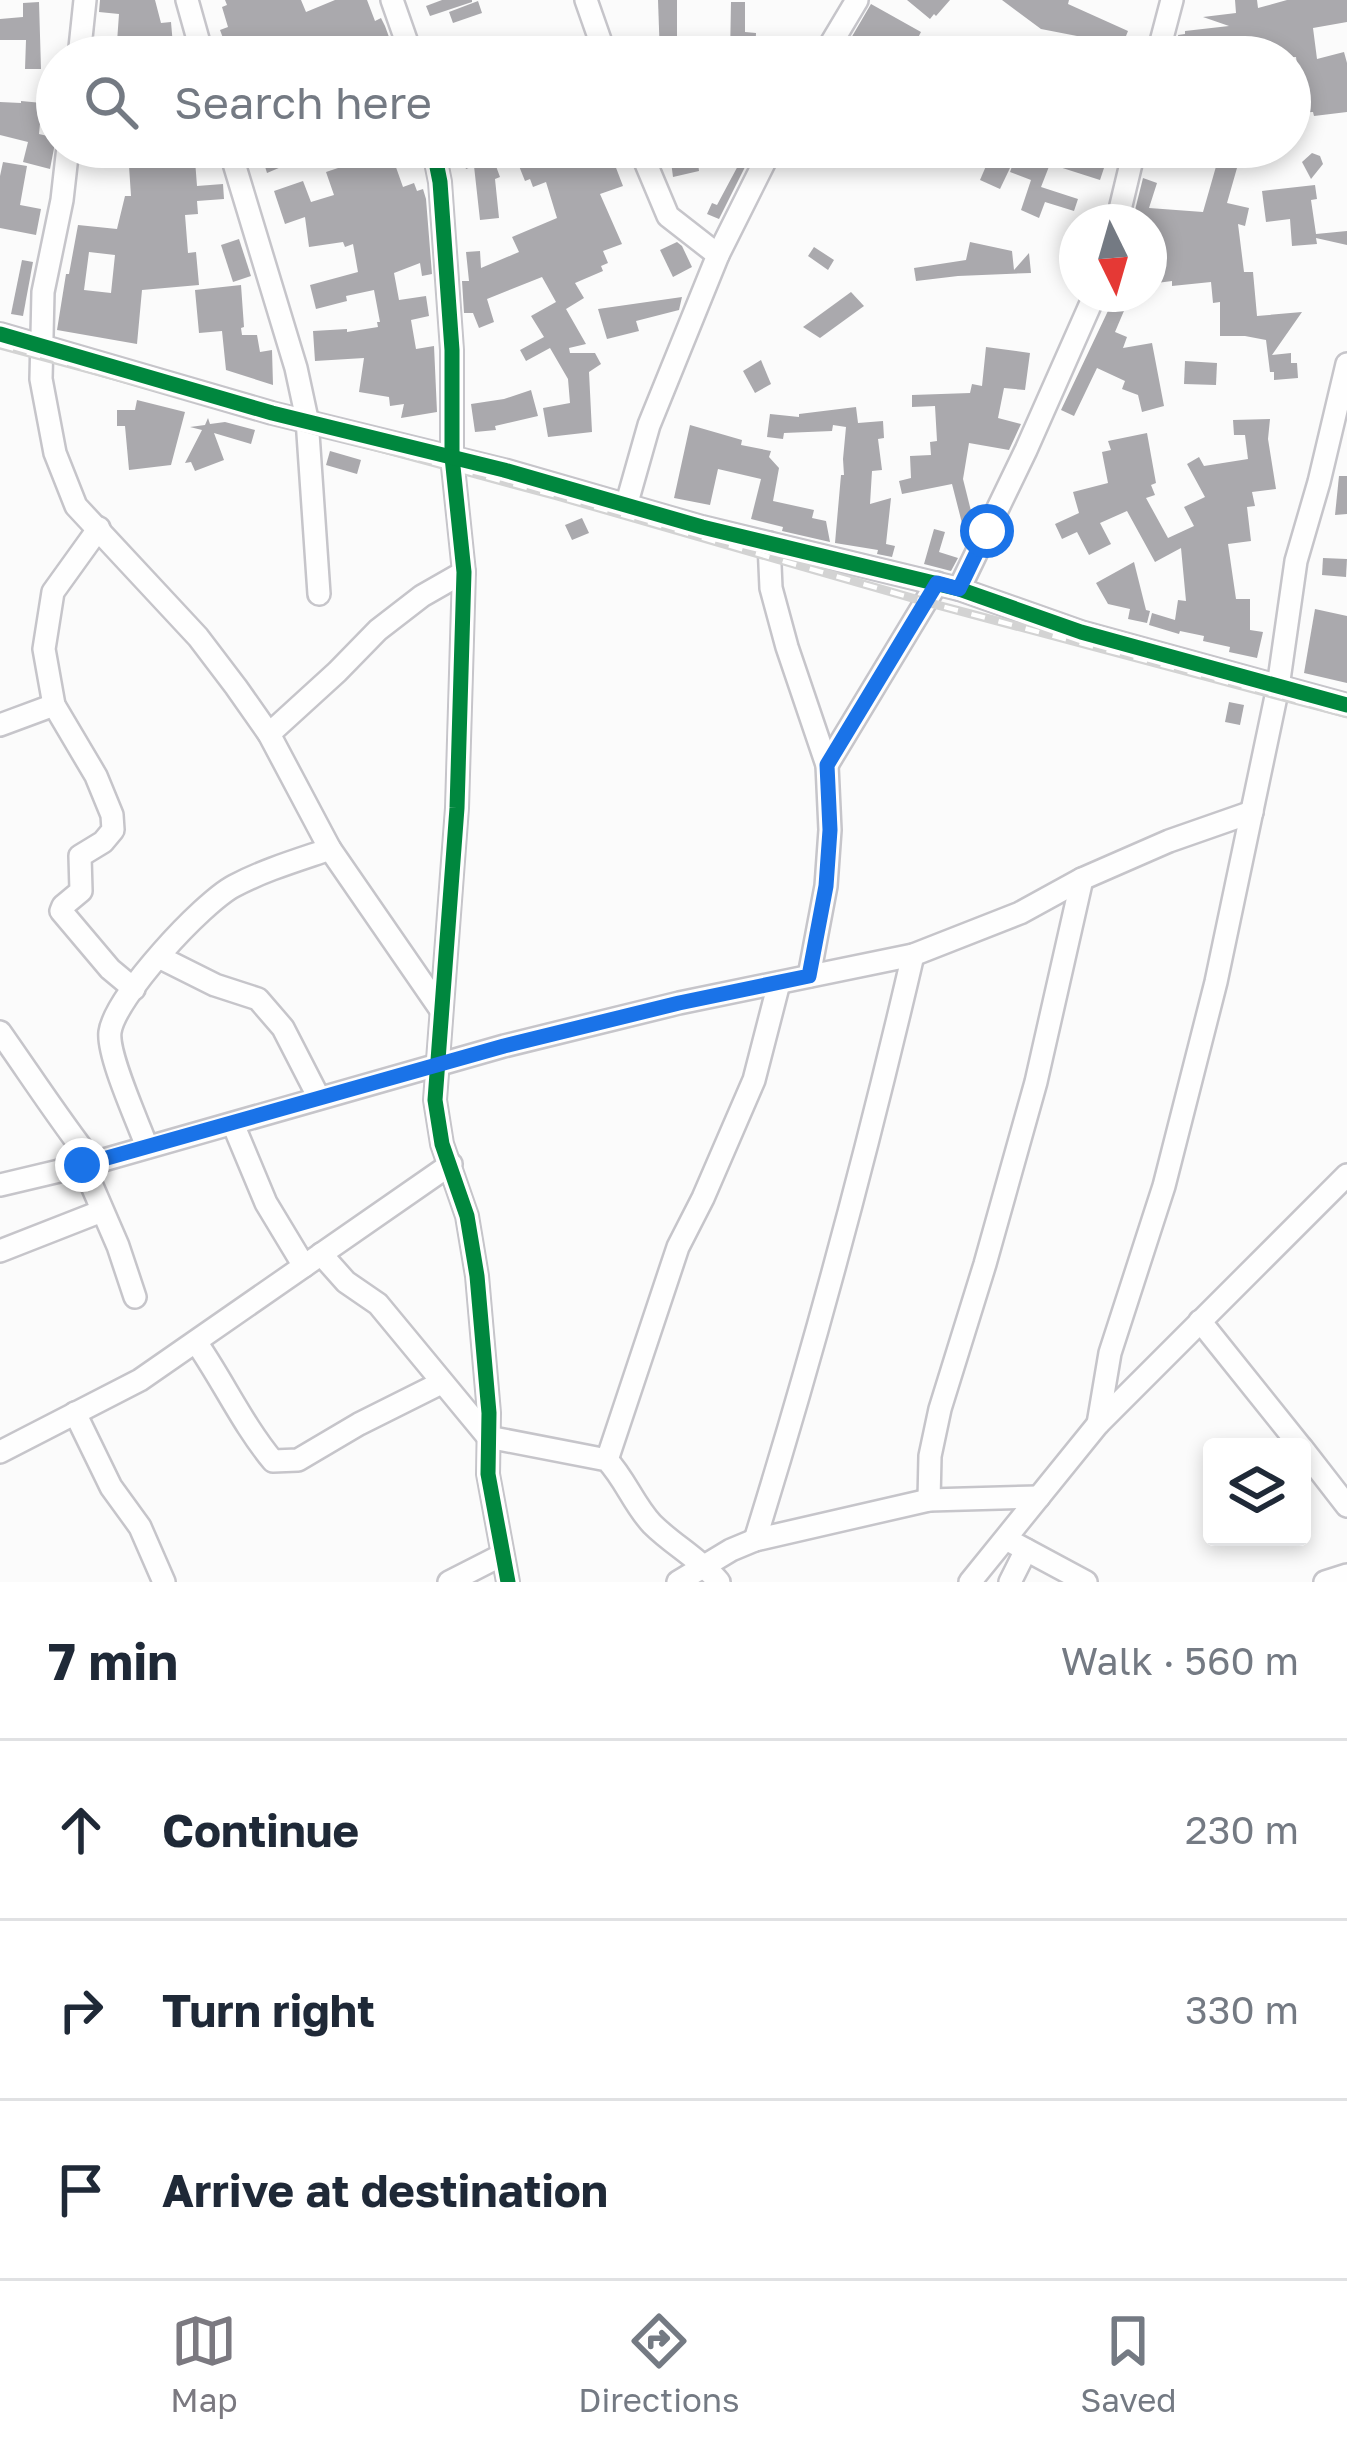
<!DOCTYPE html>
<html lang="en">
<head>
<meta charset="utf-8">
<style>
  body { margin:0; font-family:"Golos Text",sans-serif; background:#f6f6f7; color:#1f2937 }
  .controls { position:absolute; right:36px; bottom:36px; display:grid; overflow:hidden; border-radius:12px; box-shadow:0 6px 18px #0003 }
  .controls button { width:108px; height:108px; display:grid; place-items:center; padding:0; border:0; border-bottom:3px solid #e0e1e3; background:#fff; color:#1f2937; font:60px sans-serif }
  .compass { position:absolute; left:1059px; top:204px; width:108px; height:108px; border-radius:50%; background:#fff; box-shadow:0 6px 18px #0003; rotate:175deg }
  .stop { position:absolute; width:36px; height:36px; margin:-27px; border:9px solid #1a73e8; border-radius:50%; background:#fff }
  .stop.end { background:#1a73e8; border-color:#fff; box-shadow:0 3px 12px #0008 }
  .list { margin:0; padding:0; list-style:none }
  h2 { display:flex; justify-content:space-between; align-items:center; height:156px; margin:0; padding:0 48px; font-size:51px }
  h2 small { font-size:39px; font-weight:400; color:#747a83 }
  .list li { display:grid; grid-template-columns:78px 1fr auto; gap:36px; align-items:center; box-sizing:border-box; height:180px; padding:0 48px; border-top:3px solid #e0e1e3 }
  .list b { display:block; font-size:45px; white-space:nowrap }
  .list em { font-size:39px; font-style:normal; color:#747a83 }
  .icon { flex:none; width:66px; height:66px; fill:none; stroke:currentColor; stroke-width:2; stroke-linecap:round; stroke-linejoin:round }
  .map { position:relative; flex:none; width:1347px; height:1582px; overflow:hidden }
  .search { position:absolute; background:#fff; box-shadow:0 6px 18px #0003; left:36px; right:36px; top:36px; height:132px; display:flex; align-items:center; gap:30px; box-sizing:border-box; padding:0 42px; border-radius:66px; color:#747a83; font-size:45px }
  .sheet { height:696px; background:#fff }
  nav { display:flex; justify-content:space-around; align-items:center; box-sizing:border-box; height:168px; border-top:3px solid #e0e1e3; background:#fff; font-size:33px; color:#747a83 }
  nav a { display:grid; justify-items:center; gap:6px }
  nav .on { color:#7b7980 }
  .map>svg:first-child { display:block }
  .building { fill:#aaa9ad; fill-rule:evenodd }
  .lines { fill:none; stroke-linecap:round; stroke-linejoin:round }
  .minor-casing { stroke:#c6c5ca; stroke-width:26 }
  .minor { stroke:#fefefe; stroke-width:21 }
  .rail-casing { stroke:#d3d3d3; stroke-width:9 }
  .rail { stroke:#fff; stroke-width:4.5; stroke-dasharray:14; stroke-linecap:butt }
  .cycleway-casing { stroke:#fff; stroke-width:22 }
  .cycleway { stroke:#00873e; stroke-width:15 }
  .route { stroke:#1a73e8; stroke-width:15 }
</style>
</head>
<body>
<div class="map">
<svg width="1347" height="1582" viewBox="0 0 1347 1582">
  <rect width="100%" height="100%" fill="#fbfbfb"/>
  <g class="building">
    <polygon points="100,0 155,0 161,23 171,22 174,57 98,57 97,44 117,42 119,14 99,12"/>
    <polygon points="225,0 301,0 306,12 335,0 367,0 375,21 381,18 385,26 389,37 386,38 395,57 283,57 274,36 249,45 253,57 230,57 220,30 228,27 222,7 227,5"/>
    <polygon points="442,0 472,0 472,2 430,16 426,6"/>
    <polygon points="658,0 677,0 677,57 660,57"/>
    <polygon points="907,0 950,0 936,16 934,14 930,19"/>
    <polygon points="1002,0 1069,0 1068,4 1128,31 1120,51 1115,50 1113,57 1071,57 1077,36 1041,29"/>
    <polygon points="1235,0 1257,0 1258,8 1287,0 1347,0 1347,22 1313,28 1317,59 1344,52 1347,63 1347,112 1314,116 1313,112 1290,113 1290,91 1300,88 1296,57 1181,57 1178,35 1185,34 1185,31 1229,26 1203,17 1236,13"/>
    <polygon points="478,1 482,13 453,23 449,12"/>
    <polygon points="39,2 41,69 25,69 26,40 0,40 0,19 23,17 23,3"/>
    <polygon points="731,2 745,2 745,32 756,33 755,57 730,57"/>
    <polygon points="871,4 921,32 908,57 894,57 864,42 855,57 840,57"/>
    <polygon points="21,101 42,103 39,134 56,138 50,169 23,162 28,142 0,135 0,102 21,103"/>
    <path d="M 121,147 L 194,147 L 197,186 L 223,184 L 224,199 L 197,201 L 198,214 L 185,215 L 188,253 L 196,252 L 199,285 L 142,290 L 137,344 L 57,330 L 66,274 L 69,274 L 78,225 L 117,229 L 125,196 L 131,196 L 129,166 L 119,164 ZM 89,252 L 115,255 L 111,293 L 84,290 Z"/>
    <polygon points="300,147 328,147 267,173 263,160"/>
    <polygon points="336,147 350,147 358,167 392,156 403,187 414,183 417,191 423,189 426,199 432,274 422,276 420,263 394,273 399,300 426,296 429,316 411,320 416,349 434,346 437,412 401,418 404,404 390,406 389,397 359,392 364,358 315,361 313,331 347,329 347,332 378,327 377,322 380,322 374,290 346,296 347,301 316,309 310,285 358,272 353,244 345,247 343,242 309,247 305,217 285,224 274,191 303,181 311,202 334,195 326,172 344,166"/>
    <polygon points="482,147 489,147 500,177 495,179 499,218 480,220 474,166 466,169 460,155"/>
    <polygon points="523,147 608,147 623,186 600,194 622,244 603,251 608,263 601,266 603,271 575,283 584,298 566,309 586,344 569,348 570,353 595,353 601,364 589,372 592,432 548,437 543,408 570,403 568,379 550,348 526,361 520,350 544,337 531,316 556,302 542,277 487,299 494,322 479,328 473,313 464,313 462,281 469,281 466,252 480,251 481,268 519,252 512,237 557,218 546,182 533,187 530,179 525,181 517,161 527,157"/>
    <polygon points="748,147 754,149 719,219 707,214 712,203 717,205"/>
    <polygon points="1019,147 1057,147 1054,153 1104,168 1100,180 1050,164 1041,187 1078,199 1074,211 1045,202 1039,218 1021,210 1031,180 1010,172"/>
    <polygon points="682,153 682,156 697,154 699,171 673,177 670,154"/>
    <polygon points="1312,153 1320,156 1323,164 1311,179 1302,162"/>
    <polygon points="989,159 1010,168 1000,189 980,180"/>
    <polygon points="3,162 27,166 20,205 41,209 36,235 0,228 0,176"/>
    <polygon points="1217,163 1237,168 1227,203 1249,208 1245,226 1238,224 1244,272 1253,272 1257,316 1302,312 1272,355 1291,353 1291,363 1297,363 1298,378 1274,380 1274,372 1270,372 1266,340 1245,336 1220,336 1220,302 1213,303 1211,282 1172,286 1172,281 1149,284 1151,222 1132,222 1143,178 1157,183 1149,208 1203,212"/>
    <polygon points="1315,185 1317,199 1311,200 1316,234 1347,231 1347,245 1316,238 1317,244 1292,246 1290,219 1266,222 1262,191"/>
    <polygon points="239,239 251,276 233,282 221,245"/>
    <polygon points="677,242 682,246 692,267 673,277 660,250"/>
    <polygon points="970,242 1012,251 1014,270 1029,253 1031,273 958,276 916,281 914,268 966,260"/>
    <polygon points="814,247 834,260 828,270 808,256"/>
    <polygon points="22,260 33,262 23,316 11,314"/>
    <polygon points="241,285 244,327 241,328 242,335 257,335 260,352 272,350 273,385 226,370 222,331 199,333 195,290"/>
    <polygon points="851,292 864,306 820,338 803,327"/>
    <polygon points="1116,294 1129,299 1115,332 1127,337 1123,348 1152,343 1164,406 1142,412 1138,395 1122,389 1125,381 1097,368 1074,416 1061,410"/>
    <polygon points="682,297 679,310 636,321 639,331 607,339 598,309"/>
    <polygon points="986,347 1030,353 1025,390 1004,388 998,418 1021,424 1009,450 969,443 963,479 974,523 971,529 964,531 952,484 902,494 899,481 911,478 910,456 931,455 930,442 937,441 935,406 912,407 912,395 970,393 972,384 982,386"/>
    <polygon points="761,360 771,384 755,393 743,371"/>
    <polygon points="1185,361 1217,363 1216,385 1184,384"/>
    <polygon points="531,390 538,416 495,426 496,430 475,432 471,404 504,399"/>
    <polygon points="137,400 185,412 171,465 129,470 125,426 117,426 117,410 135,410"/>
    <polygon points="856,407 858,423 883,421 884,438 878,439 882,470 872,471 870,504 891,498 886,544 895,546 892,557 877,554 878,550 835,543 841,475 844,475 843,459 846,427 833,425 832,431 784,433 783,439 767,437 770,414 799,417 799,414"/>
    <polygon points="208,418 210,424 225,422 255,430 251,444 214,433 224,460 195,471 191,462 185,463 202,430 190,427 205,425"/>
    <polygon points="1270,419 1268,439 1276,489 1252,492 1255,506 1247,507 1251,541 1228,544 1236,599 1250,599 1250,630 1263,632 1257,658 1229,652 1230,647 1203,641 1204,636 1180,631 1179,634 1149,625 1152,613 1175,620 1178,600 1186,601 1181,548 1155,562 1127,511 1100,523 1111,544 1089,555 1077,532 1062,539 1055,524 1079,513 1073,492 1108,483 1102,452 1111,450 1108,441 1147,433 1156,483 1151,485 1155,495 1146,498 1168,538 1194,526 1184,507 1205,497 1187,464 1199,457 1204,466 1248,459 1245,435 1234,435 1233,420"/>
    <polygon points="690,425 742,440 741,445 771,451 769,457 779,468 773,501 814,510 812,518 826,521 830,542 782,531 783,527 751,519 761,479 718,469 710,505 674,498"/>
    <polygon points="330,451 361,460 357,474 326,465"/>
    <polygon points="1339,476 1347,476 1347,514 1335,515"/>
    <polygon points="582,518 589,533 572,540 565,525"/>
    <polygon points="934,529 945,532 939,552 958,558 951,571 924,564"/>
    <polygon points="1323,558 1347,559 1346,577 1322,575"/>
    <polygon points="1134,562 1146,610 1150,611 1147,623 1128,619 1130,609 1108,604 1096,583"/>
    <polygon points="1315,609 1347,616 1347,683 1304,673"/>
    <polygon points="1229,702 1244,705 1240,725 1225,722"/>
  </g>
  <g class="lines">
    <defs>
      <g id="minor">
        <polyline points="187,0 203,57"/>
        <polyline points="392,0 412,57"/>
        <polyline points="586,0 606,57"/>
        <polyline points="79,57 85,0"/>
        <polyline points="823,57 857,0"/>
        <polyline points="1157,57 1172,0"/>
        <polyline points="68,147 62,200 43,292 41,379 55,453 76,506 198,637 236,687 269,734 330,849 441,1010"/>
        <polyline points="229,147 296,368 307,419 319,594"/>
        <polyline points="433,147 440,182 452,350 452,457 464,572 457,808 435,1100 442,1144 467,1216 477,1276 489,1413 488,1474 508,1582"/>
        <polyline points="1117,222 1135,147"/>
        <polyline points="718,255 772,147"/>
        <polyline points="0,334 272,413 504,470 702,527 959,589 1081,632 1347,705"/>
        <polyline points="626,506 649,425 718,255 668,216 639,147"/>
        <polyline points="99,528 53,592 44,649 54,705 96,776 112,815 113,830 103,842 80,856 81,891 63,906 61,911 110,969 134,989"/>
        <polyline points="769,543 771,588 787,647 827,765 830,830 826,886 809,976"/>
        <polyline points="959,589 1026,450 1095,294"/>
        <polyline points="0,725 54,705"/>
        <polyline points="269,734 337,672 378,630 422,596 464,572"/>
        <polyline points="827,765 937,583"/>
        <polyline points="159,957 215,985 258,999 283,1028 319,1098"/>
        <path d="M 0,1032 C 31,1076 60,1121 93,1163"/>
        <polyline points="233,1124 266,1203 304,1266"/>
        <path d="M 147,1147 C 138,1122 107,1055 110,1032 C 115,997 202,903 234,886 C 264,870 298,860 330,849"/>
        <polyline points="83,1165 118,1246 135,1297"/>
        <polyline points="0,1185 93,1163 504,1046 679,1003 913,955 1020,913 1082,879 1169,841 1252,812"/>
        <polyline points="0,1251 102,1211"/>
        <path d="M 321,1254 L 346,1282 L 378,1304 L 488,1437 L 607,1460 C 625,1479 634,1505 652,1524 C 673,1545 700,1559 719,1582"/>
        <polyline points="1200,1321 1301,1447"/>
        <path d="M 196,1342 C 223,1381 243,1425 273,1461 L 298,1460 L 359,1424 L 441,1383"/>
        <polyline points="75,1413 111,1487 140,1527 164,1582"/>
        <polyline points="1098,1424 1110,1353 1164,1186 1216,982 1278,687 1296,561 1319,482 1347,364"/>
        <polyline points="1302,1448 1347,1506"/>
        <polyline points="0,1452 140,1380 451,1164"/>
        <polyline points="607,1460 678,1247 703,1198 754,1080 779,983"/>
        <polyline points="929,1500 930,1456 940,1409 985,1264 1036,1082 1082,879"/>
        <polyline points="1006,1539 1086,1582"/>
        <path d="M 755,1540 C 815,1347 867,1152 913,955"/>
        <polyline points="449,1582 502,1555"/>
        <polyline points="678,1582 731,1550 755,1540 929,1500 1039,1497"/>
        <polyline points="970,1582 1098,1424 1347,1175"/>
        <polyline points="1010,1582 1026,1550"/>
        <polyline points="1325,1582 1347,1575"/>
      </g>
    </defs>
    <use href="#minor" class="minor-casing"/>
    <use href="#minor" class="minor"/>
    <defs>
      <polyline id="rail" points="0,345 557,496 926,602 1347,714"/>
    </defs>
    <use href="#rail" class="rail-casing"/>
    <use href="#rail" class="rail"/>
    <defs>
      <g id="cycleway">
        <polyline points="433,147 440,182 452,350 452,457 464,572 457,808 435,1100 442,1144 467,1216 477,1276 489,1413 488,1474 508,1582"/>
        <polyline points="0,334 272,413 504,470 702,527 959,589 1081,632 1347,705"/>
      </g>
    </defs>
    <use href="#cycleway" class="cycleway-casing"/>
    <use href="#cycleway" class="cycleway"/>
  </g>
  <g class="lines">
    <polyline class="route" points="82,1165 504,1046 679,1003 809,976 826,886 830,830 827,765 937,583 959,589 987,531"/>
  </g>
</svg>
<div class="controls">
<button><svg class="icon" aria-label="layers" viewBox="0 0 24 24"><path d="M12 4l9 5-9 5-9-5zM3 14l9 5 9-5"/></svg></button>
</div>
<svg class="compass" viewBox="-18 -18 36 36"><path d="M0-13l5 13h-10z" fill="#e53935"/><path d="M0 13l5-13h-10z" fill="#747a83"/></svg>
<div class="stop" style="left:987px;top:531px"></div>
<div class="stop end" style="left:82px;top:1165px"></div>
<div class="search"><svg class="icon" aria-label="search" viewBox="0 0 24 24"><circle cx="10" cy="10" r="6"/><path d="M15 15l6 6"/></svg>Search here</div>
</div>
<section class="sheet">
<h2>7 min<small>Walk · 560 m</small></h2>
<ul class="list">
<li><svg class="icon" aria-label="ahead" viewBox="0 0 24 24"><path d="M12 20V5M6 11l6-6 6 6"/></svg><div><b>Continue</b></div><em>230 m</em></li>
<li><svg class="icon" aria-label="right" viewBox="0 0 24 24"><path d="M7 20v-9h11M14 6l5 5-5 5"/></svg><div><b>Turn right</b></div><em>330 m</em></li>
<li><svg class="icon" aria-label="arrive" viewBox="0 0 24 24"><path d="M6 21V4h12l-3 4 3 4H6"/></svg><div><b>Arrive at destination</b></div></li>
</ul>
</section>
<nav>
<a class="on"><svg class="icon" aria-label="map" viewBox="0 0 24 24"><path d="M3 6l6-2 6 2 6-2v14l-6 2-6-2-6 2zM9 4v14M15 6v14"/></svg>Map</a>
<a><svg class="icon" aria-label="directions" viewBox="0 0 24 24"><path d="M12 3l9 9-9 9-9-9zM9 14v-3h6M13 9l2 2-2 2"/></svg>Directions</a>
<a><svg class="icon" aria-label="saved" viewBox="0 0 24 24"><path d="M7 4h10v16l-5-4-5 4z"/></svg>Saved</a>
</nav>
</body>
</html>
